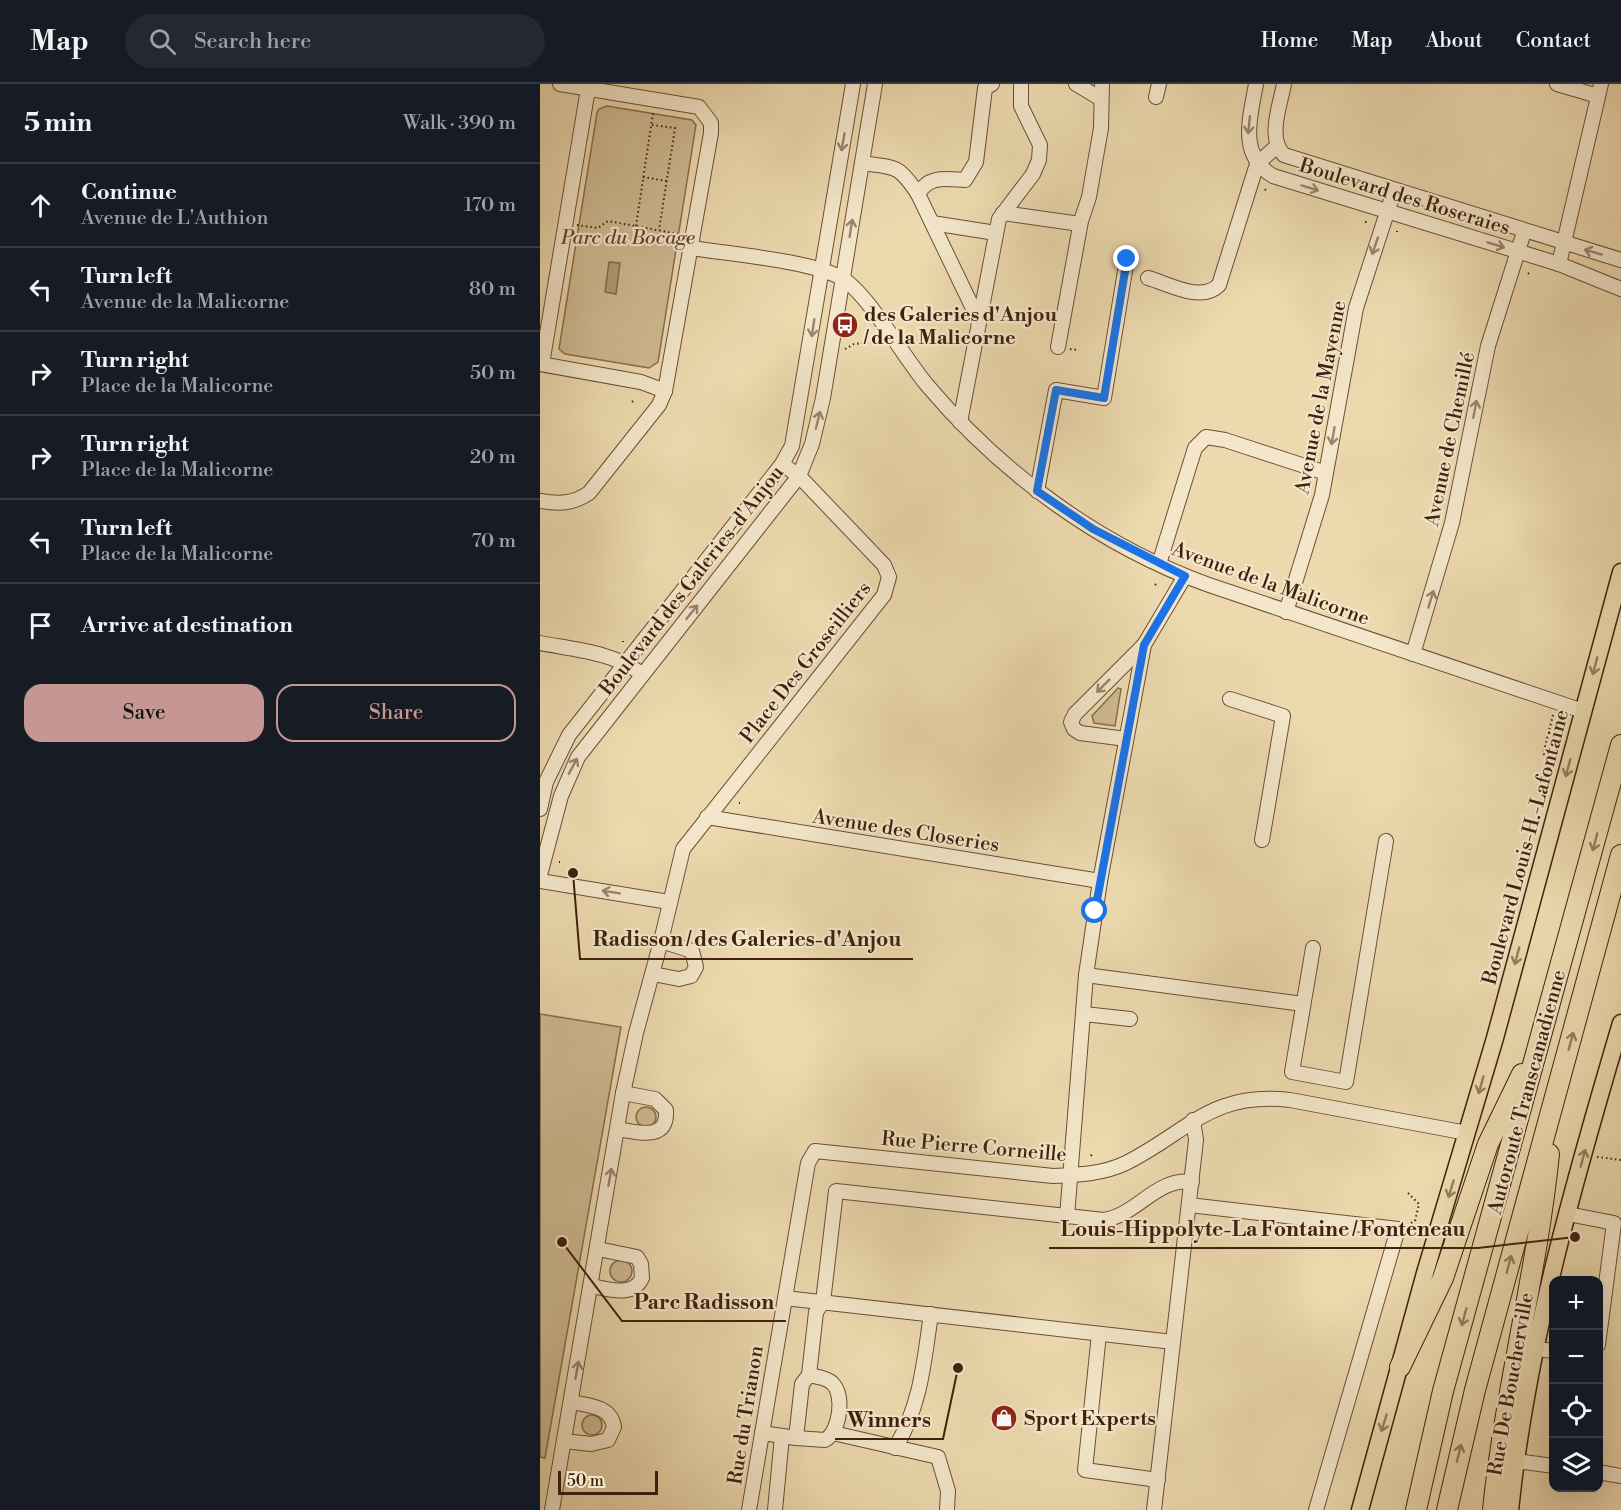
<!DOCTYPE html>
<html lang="en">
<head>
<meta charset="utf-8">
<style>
  body { margin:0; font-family:"Libre Bodoni",serif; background:#242831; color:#f1f3f6 }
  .controls { position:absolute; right:18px; bottom:18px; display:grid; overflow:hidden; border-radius:12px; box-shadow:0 6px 24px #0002 }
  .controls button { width:54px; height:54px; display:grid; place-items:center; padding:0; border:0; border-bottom:2px solid #363941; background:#171b24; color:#f1f3f6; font:30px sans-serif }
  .scale { position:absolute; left:18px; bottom:15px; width:100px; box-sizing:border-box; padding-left:6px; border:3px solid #41200e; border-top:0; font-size:16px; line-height:21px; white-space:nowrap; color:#41200e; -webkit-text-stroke:4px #f3e6ca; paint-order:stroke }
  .stop { position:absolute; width:18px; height:18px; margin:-14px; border:4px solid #1a73e8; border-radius:50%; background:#fff }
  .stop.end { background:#1a73e8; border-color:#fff; box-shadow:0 2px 6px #0008 }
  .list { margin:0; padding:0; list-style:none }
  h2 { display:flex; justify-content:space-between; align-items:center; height:78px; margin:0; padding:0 24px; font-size:26px }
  h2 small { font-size:20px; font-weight:400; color:#9ea1a6 }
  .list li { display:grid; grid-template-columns:39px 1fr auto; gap:18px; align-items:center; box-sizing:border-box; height:84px; padding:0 24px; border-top:2px solid #363941 }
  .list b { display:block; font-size:22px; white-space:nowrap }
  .list p { margin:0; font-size:20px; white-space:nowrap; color:#9ea1a6 }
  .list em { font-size:20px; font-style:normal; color:#9ea1a6 }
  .actions { display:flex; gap:12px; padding:18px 24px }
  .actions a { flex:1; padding:14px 0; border:2px solid #c59692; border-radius:18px; text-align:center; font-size:21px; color:#c59692 }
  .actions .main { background:#c59692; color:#111 }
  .icon { flex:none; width:33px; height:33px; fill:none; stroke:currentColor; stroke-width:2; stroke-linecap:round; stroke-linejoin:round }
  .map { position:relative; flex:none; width:1081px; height:1426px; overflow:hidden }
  header { display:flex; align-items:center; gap:36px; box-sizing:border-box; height:84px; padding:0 30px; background:#171b24; border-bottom:2px solid #363941 }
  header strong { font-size:28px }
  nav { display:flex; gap:33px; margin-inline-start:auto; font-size:21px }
  .search { width:420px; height:54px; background:#242831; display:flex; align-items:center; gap:15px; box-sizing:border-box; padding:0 21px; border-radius:33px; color:#9ea1a6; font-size:22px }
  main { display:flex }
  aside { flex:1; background:#171b24 }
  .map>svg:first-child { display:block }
  .green { fill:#cfba93; stroke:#886d50; stroke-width:1.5 }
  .water { fill:#b29a78; stroke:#85694e; stroke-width:1.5 }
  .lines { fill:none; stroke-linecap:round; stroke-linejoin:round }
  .minor-casing { stroke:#6c4e36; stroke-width:16 }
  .major-casing { stroke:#41200e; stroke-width:19 }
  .highway-casing { stroke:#41200e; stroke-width:22 }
  .path { stroke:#41200e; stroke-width:2; stroke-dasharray:1.5 3; stroke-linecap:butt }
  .minor { stroke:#f3e6ca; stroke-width:14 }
  .major { stroke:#ecd9ae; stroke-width:16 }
  .highway { stroke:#ecd9ae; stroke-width:20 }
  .oneway { stroke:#9a836c }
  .oneway2 { stroke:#967c5e }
  .route { stroke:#1a73e8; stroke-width:8 }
  .labels { text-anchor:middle; stroke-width:4.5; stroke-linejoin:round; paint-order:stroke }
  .street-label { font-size:20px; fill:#41200e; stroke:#f3e6ca }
  .park-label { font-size:20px; font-style:italic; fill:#64462f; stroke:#f3e6ca }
  .poi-label { font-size:20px; font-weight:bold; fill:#41200e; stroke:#f3e6ca; text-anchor:start }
  .leader { fill:none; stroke:#41200e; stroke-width:2 }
  .callout-dot { fill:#41200e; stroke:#f3e6ca; stroke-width:2 }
  .callout-label { font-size:21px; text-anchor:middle; font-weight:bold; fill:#41200e; stroke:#f3e6ca; stroke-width:4.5; stroke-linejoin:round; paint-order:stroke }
</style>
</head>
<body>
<header>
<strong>Map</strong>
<div class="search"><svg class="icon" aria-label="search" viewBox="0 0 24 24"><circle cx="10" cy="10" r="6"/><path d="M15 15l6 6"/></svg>Search here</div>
<nav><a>Home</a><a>Map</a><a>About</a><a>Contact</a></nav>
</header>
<main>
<aside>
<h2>5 min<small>Walk · 390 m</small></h2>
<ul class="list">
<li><svg class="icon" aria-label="ahead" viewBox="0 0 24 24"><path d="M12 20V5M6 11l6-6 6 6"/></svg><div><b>Continue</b><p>Avenue de L'Authion</p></div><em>170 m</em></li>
<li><svg class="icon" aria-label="left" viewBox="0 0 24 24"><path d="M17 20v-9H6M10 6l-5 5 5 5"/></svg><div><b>Turn left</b><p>Avenue de la Malicorne</p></div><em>80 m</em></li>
<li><svg class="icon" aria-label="right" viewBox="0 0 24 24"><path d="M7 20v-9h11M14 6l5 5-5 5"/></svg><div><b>Turn right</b><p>Place de la Malicorne</p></div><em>50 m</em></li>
<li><svg class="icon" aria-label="right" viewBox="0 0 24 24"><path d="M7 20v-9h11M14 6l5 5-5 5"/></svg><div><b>Turn right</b><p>Place de la Malicorne</p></div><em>20 m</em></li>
<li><svg class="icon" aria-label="left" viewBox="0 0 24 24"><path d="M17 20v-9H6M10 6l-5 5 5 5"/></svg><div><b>Turn left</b><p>Place de la Malicorne</p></div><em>70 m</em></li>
<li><svg class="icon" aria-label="arrive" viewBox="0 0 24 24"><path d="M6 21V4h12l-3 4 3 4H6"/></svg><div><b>Arrive at destination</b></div></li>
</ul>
<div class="actions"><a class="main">Save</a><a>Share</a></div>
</aside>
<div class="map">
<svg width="1081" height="1426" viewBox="0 0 1081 1426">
  <rect width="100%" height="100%" fill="#ecd9ae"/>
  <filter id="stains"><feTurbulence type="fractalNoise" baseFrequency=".00333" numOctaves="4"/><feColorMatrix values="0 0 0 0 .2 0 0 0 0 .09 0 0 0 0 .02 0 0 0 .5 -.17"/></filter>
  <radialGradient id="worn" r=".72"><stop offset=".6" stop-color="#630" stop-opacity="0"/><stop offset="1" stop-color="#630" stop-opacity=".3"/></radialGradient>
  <g class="green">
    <polygon points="67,22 152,36 156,41 118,278 109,284 25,270 19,265 57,29 59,25"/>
    <polygon points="578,604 581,605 575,642 554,639 552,632"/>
    <polygon points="0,930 81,943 5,1374 0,1373"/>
    <circle cx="106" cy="1033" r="10"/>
    <circle cx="81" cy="1187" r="11"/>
    <circle cx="52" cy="1341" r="10"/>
  </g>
  <polygon class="water" points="69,178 80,179 76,210 65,208"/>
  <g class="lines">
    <defs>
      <g id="minor">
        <polyline points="536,0 561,15"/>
        <path d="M 716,0 C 710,34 698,71 733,92 L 1019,180 L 1081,205"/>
        <path d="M 744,0 C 740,22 727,54 744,71 L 1081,176"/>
        <polyline points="1017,0 1058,12"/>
        <polyline points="616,13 619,0"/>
        <path d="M 322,79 C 356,84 358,80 378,110"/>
        <polyline points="463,129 540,140"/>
        <polyline points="392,139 456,149"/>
        <path d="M 152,164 C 189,170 274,177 303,195 C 328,210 365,275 387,301 C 461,389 560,462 669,501 L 1043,627"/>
        <polyline points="1019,180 1061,0"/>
        <path d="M 608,194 C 629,200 661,219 679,201 L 717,80 L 736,63"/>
        <path d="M 439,237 L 378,110 C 389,91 406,95 425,96 L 436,78 L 445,4 L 452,0"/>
        <polyline points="518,263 541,137 549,113 561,44 562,0"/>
        <polyline points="0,280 101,298 125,307"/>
        <polyline points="2,280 48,5"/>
        <polyline points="420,338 459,135 493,90 499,76 500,61 481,22 481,0"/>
        <polyline points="497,407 516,306 564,314 587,175"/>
        <path d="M 0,417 C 19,420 33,420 49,409 L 119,321 L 125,307 L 171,49 L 171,39 L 159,23 L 20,0"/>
        <polyline points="619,480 655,364 666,353 685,356 786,389"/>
        <polyline points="746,528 782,411 816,224 854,107"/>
        <path d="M 0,559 C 37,566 72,568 102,590"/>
        <polyline points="873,570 912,439 948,262 984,148"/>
        <polyline points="690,615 743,632 722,756"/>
        <polyline points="586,655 540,649 534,645 531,638 535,630 604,561"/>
        <polyline points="0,725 6,698 29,651 242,380 252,362 313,0"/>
        <polyline points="167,733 560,797"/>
        <polyline points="0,791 21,712 38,673 259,392 272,360 283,314 335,0"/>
        <polyline points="0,797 129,818"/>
        <polyline points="773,864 752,988 806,998 846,757"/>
        <polyline points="113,890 139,895 151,892 156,883 152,867 121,857"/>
        <polyline points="546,891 763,920"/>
        <polyline points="544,930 590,935"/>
        <path d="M 78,1045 C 99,1049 128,1057 126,1026 L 115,1015 L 83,1009"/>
        <polyline points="649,1121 858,1145 776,1426"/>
        <polyline points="1028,1130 1074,1139 1058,1261"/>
        <polyline points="527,1133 546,891 560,797 604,561 645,492"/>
        <path d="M 52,1202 C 68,1205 93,1214 102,1194 L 101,1180 L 97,1173 L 58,1165"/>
        <polyline points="245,1214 633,1258"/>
        <polyline points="559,1250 545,1386 618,1396"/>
        <polyline points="996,1265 1014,1267"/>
        <path d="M 222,1349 L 256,1354 L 262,1300 L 269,1291 L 276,1228 L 283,1218 L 296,1107 L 564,1136 C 597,1131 617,1093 652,1098"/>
        <polyline points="293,1349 398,1373 408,1407 407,1426"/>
        <path d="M 256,1354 L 285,1356 C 300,1348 305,1310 292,1299 C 286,1293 276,1293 269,1291"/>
        <path d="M 24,1357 L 51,1360 L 68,1356 L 74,1343 C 71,1322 49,1322 31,1318"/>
        <path d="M 355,1364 C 381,1322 384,1277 391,1230"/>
        <polyline points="976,1377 1014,1382"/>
        <polyline points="1058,1388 1081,1392"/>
        <polyline points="12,1426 83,1009 96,949 121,857 143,765 344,511 349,493 344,481 259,392 242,380"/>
        <path d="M 209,1426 L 268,1079 L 275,1067 L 513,1092 C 538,1091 563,1090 586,1079 C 648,1048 671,1007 750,1016 L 927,1049"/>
        <polyline points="235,1426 242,1352"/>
        <polyline points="614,1426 656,1056 653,1036"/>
      </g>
      <g id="major">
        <polyline points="820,1426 885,1189 955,954 1081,488"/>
        <path d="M 970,1426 C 987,1261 1034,1098 1081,939"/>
      </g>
      <g id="highway">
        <polyline points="860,1283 903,1194 948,1060 982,990"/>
        <polyline points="876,1426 903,1307 1081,661"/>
        <polyline points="907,1426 935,1306 1081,771"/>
        <path d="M 953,1426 C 965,1306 997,1189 1009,1070"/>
      </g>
    </defs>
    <use href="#minor" class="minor-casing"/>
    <use href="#major" class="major-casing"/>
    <use href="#highway" class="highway-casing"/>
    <g class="path">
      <polyline points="112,41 135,44 119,146"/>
      <polyline points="103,93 127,97"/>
      <polyline points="725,105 726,107"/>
      <polyline points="825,138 827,138"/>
      <polyline points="37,141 58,144 68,137 138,150"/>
      <polyline points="96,142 113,29"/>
      <polyline points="857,147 857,148"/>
      <polyline points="988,189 989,190"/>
      <polyline points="305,265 314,260 338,258"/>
      <polyline points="530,265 539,266"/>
      <polyline points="92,318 93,317"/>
      <polyline points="773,368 774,369"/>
      <polyline points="615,501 616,500"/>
      <polyline points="83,557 83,558"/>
      <polyline points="1013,631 1003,670 1016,674"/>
      <polyline points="199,719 200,719"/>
      <polyline points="19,778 20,778"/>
      <polyline points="551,1072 552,1070"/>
      <polyline points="1057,1073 1081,1076"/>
      <polyline points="515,1074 517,1075"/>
      <polyline points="868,1109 879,1120 875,1137 869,1140"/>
    </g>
    <use href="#minor" class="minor"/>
    <use href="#major" class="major"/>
    <use href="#highway" class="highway"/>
  </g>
  <defs><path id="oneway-shaft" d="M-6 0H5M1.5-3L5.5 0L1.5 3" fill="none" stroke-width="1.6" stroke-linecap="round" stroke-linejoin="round" transform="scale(1.5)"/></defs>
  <g class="oneway">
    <use href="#oneway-shaft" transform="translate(709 41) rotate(96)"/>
    <use href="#oneway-shaft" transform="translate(303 58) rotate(100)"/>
    <use href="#oneway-shaft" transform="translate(770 104) rotate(17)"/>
    <use href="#oneway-shaft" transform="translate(311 144) rotate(-81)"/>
    <use href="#oneway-shaft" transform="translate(956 161) rotate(17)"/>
    <use href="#oneway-shaft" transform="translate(835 162) rotate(109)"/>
    <use href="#oneway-shaft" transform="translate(1053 168) rotate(-164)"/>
    <use href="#oneway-shaft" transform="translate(273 244) rotate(99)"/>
    <use href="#oneway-shaft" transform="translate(935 325) rotate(-79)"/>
    <use href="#oneway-shaft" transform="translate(278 336) rotate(-76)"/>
    <use href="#oneway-shaft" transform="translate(793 352) rotate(100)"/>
    <use href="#oneway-shaft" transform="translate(891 515) rotate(-73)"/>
    <use href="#oneway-shaft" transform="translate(152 528) rotate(-51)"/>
    <use href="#oneway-shaft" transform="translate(563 602) rotate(135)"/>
    <use href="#oneway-shaft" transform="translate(33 682) rotate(-62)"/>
    <use href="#oneway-shaft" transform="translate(71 808) rotate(-171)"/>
    <use href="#oneway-shaft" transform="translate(70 1093) rotate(-80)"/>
    <use href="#oneway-shaft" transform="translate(37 1286) rotate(-80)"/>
  </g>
  <g class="oneway2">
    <use href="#oneway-shaft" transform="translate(1055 582) rotate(105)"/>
    <use href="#oneway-shaft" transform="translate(1028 684) rotate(105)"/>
    <use href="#oneway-shaft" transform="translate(1055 758) rotate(105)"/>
    <use href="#oneway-shaft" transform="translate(977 872) rotate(105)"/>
    <use href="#oneway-shaft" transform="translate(1031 957) rotate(-75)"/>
    <use href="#oneway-shaft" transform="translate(941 1001) rotate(106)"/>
    <use href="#oneway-shaft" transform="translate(1043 1074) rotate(-75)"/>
    <use href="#oneway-shaft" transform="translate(911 1105) rotate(107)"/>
    <use href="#oneway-shaft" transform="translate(969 1180) rotate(-75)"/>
    <use href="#oneway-shaft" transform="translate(924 1233) rotate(106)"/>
    <use href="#oneway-shaft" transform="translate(844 1339) rotate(107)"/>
    <use href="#oneway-shaft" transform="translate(919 1369) rotate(-76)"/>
  </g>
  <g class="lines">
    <polyline class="route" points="555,827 604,561 645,492 553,445 497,407 516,306 564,314 587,175"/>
  </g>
  <defs>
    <symbol id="bus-disc" viewBox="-11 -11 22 22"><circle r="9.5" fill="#8f2418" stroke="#f3e6ca"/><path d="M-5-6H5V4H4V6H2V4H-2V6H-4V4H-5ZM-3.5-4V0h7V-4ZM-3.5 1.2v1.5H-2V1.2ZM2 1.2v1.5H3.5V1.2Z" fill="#fff"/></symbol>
    <symbol id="shop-disc" viewBox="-11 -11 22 22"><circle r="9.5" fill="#8f2418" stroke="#f3e6ca"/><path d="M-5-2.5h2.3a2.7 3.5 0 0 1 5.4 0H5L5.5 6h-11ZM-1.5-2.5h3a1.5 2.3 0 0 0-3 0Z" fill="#fff"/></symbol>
  </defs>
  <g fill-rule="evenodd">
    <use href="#bus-disc" x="290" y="226" width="30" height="30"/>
    <use href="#shop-disc" x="449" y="1319" width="30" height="30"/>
  </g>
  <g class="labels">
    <g class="street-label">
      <text transform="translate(865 112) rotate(17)" y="7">Boulevard des Roseraies</text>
      <text transform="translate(780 313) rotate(-79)" y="7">Avenue de la Mayenne</text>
      <text transform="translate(909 355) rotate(-78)" y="7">Avenue de Chemillé</text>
      <text transform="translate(151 496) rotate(-52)" y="7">Boulevard des Galeries-d'Anjou</text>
      <text transform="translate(731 499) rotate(20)" y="7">Avenue de la Malicorne</text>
      <text transform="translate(265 578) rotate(-52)" y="7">Place Des Groseilliers</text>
      <text transform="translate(366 746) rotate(9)" y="7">Avenue des Closeries</text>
      <text transform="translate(985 763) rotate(-75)" y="7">Boulevard Louis-H.-Lafontaine</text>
      <text transform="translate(986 1008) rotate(-75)" y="7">Autoroute Transcanadienne</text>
      <text transform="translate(434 1062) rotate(5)" y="7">Rue Pierre Corneille</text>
      <text transform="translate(970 1300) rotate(-80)" y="7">Rue De Boucherville</text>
      <text transform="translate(205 1331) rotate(-81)" y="7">Rue du Trianon</text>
    </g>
    <g class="park-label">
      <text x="88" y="160">Parc du Bocage</text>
    </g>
    <g class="poi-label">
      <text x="324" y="237">des Galeries d'Anjou<tspan x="324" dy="23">/ de la Malicorne</tspan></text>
      <text x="484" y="1341">Sport Experts</text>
    </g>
  </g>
  <path class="leader" d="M33 789L40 875H373M1035 1153L938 1164H509M22 1158L82 1237H246M418 1284L403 1355H295"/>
  <g class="callout-dot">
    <circle cx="33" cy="789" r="6"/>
    <circle cx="1035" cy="1153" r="6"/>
    <circle cx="22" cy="1158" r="6"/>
    <circle cx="418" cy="1284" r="6"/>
  </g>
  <g class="callout-label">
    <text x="207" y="862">Radisson / des Galeries-d'Anjou</text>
    <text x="723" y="1152">Louis-Hippolyte-La Fontaine / Fonteneau</text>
    <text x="164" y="1225">Parc Radisson</text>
    <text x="349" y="1343">Winners</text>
  </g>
  <rect width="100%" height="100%" filter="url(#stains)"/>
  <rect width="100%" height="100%" fill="url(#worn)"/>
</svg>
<div class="controls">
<button>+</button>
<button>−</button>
<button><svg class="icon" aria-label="locate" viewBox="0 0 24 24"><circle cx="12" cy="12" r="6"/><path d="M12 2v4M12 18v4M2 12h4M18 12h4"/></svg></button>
<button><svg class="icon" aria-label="layers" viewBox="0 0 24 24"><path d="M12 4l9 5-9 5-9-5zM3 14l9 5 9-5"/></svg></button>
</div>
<div class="scale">50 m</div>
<div class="stop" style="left:555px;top:827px"></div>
<div class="stop end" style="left:587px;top:175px"></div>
</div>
</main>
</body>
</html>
